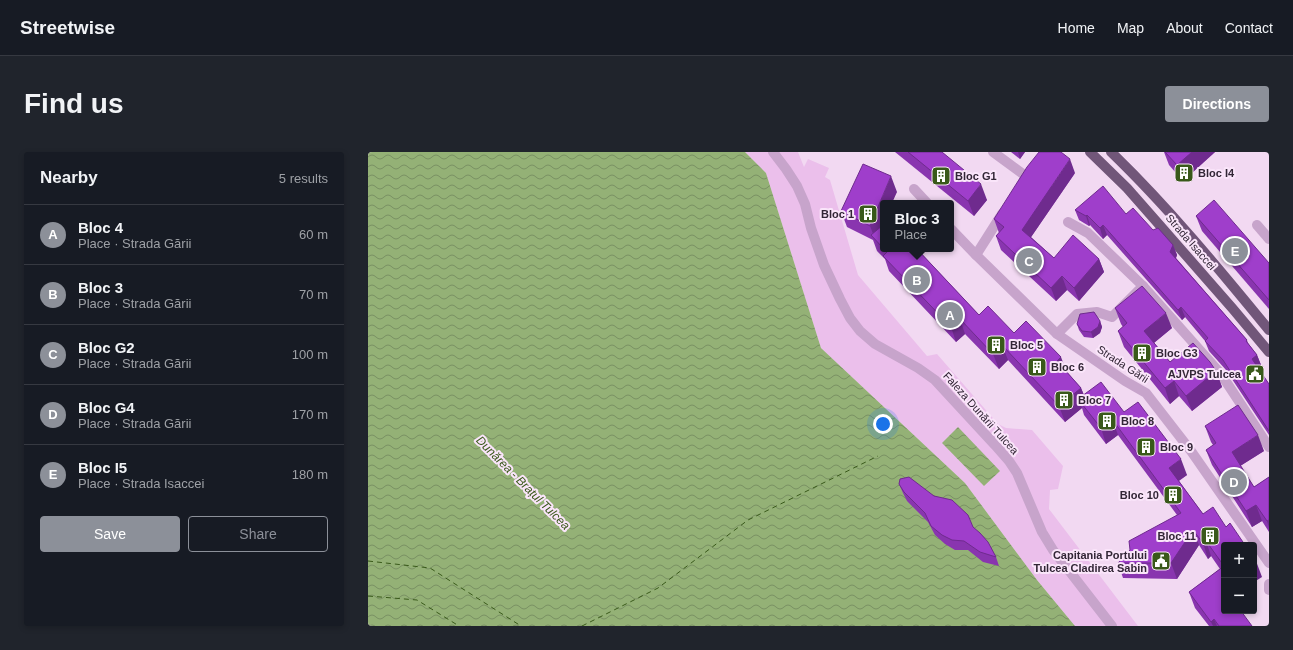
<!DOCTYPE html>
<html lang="en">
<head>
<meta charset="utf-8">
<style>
  body { margin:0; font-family:Helvetica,sans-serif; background:#20242c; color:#f1f3f6 }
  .controls { position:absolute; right:12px; bottom:12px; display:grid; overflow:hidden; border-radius:4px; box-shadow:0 2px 6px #0003 }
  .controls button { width:36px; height:36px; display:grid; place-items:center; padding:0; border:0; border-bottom:1px solid #363941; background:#171b24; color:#f1f3f6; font:20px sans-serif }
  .you { position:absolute; left:515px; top:272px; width:14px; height:14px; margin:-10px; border:3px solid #fff; border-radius:50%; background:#1a73e8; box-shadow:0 0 0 6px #1a73e833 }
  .badge { display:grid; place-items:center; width:26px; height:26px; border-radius:50%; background:#8c9099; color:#fff; font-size:13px; font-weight:700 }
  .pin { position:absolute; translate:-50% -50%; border:2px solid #fff; box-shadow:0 1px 4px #0006 }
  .popup { position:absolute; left:512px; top:48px; width:74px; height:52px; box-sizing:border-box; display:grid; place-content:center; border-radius:4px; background:#171b24; filter:drop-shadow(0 1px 3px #0005); font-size:13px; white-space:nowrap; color:#9ea1a6 }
  .popup b { font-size:15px; color:#f1f3f6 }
  .popup::after { content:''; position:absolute; left:50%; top:100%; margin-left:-8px; border:8px solid transparent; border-top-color:#171b24 }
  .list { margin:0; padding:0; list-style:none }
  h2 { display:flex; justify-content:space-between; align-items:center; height:52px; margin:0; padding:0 16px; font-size:17px }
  h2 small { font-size:13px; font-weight:400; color:#9ea1a6 }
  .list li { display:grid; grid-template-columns:26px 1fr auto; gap:12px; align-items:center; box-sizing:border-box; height:60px; padding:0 16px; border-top:1px solid #363941 }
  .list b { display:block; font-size:15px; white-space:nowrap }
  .list p { margin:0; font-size:13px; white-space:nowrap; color:#9ea1a6 }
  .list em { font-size:13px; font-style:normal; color:#9ea1a6 }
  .actions { display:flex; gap:8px; padding:12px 16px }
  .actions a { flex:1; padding:9px 0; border:1px solid #8c9099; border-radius:4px; text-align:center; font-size:14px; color:#8c9099 }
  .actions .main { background:#8c9099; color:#fff }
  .map { position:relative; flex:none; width:901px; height:474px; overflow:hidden; border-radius:4px }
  header { display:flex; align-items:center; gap:24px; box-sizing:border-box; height:56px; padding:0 20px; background:#171b24; border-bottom:1px solid #363941 }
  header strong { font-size:19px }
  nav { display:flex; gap:22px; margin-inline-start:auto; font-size:14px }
  .intro { display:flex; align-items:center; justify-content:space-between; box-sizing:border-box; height:96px; padding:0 24px }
  h1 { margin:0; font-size:28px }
  .button { padding:10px 18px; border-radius:4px; background:#8c9099; color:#fff; font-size:14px; font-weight:700 }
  main { display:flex; gap:24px; padding:0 24px }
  aside { flex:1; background:#171b24; border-radius:4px; box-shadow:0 2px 6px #0003 }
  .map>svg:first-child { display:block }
  .plaza { fill:#ebbfeb }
  .water { fill:url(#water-waves) }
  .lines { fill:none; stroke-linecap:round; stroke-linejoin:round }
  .ferry { stroke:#39591a; stroke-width:1; stroke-dasharray:5 4; stroke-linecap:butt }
  .minor { stroke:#c7a4cb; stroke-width:10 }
  .major { stroke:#715679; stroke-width:10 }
  .wall { fill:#8935af }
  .shaded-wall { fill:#6f2b8e }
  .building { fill:#9f3ecb; stroke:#6f2b8e }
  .labels { text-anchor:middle; stroke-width:4; stroke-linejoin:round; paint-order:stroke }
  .poi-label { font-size:11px; font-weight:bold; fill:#322636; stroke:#fae5fa; text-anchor:start }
  .street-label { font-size:11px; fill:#322636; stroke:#fae5fa }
  .water-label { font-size:12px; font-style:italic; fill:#39591a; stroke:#fae5fa }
</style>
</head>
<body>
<header>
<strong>Streetwise</strong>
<nav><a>Home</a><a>Map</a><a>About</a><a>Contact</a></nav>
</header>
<div class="intro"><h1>Find us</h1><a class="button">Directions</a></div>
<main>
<aside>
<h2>Nearby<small>5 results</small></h2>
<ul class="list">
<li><span class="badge">A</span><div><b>Bloc 4</b><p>Place · Strada Gării</p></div><em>60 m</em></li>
<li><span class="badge">B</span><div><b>Bloc 3</b><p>Place · Strada Gării</p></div><em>70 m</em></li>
<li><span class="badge">C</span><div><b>Bloc G2</b><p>Place · Strada Gării</p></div><em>100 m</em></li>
<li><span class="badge">D</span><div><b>Bloc G4</b><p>Place · Strada Gării</p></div><em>170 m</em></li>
<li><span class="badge">E</span><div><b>Bloc I5</b><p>Place · Strada Isaccei</p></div><em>180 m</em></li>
</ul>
<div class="actions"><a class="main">Save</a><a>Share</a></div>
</aside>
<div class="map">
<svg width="901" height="474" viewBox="0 0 901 474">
  <defs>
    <pattern id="water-waves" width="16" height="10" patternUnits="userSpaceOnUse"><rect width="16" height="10" fill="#94b176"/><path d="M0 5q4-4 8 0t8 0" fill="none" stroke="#799062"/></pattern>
  </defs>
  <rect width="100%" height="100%" fill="#f2d9f2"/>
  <polygon class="plaza" points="377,0 430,0 436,15 440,7 461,16 457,25 462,28 490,123 559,204 569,202 630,272 638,276 664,278 695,314 690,337 682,338 681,357 770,474 707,474 669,428 597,331 453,196 398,21"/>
  <g class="water">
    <polygon points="0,0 377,0 398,21 453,196 597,331 669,428 707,474 0,474"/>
    <polygon points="590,275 632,319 616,334 574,291"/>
  </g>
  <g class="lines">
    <g class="ferry">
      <polyline points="0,409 62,416 153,474"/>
      <polyline points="0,444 49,448 91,474"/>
      <polyline points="214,474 290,436 380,368 510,304"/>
    </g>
    <g class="minor">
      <polyline points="405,0 418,17 429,34 437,52 443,76 456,113 472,147 482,166 492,179 507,192 550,216 567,228 627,293 641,309 649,321 674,380 685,398 744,474"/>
      <polyline points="625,0 659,25"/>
      <polyline points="546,37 559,51"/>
      <polyline points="889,73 901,87"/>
      <polyline points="583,77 608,103 689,182 757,229 778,241 823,299 901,411"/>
      <polyline points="608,103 634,62"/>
      <polyline points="775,134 853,222 901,295"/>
      <polyline points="689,182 709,162 729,160 744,165 775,134 720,81 700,70"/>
      <polyline points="901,432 901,438"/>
    </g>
    <g class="major">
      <polyline points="722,0 759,36 788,69 865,157 901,200"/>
      <path d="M 743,0 C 800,55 851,117 901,178"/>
    </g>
  </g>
  <g class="wall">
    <polygon points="527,0 574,0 619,48 606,64"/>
    <polygon points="643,0 657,0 652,7"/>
    <polygon points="796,0 847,0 815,29 801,13"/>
    <polygon points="707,21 663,85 686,106 731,107 736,120 711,149 699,138 688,149 633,98 628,84 631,81 626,67"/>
    <polygon points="529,40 515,51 515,97 549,97 611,163 646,181 698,219 713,236 716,243 756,260 819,323 811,329 835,362 858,375 856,459 884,474 841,474 827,456 821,440 852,417 843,404 840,407 831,393 809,427 755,426 750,411 809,363 750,283 738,292 716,263 714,256 697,270 640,208 631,217 597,182 588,190 521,119 517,107 509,99 505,88 479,75 473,59"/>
    <polygon points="707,58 758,62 785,78 805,93 809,103 808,106 879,188 880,191 889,203 893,213 889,215 901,232 901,283 858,218 841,199 837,189 817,165 814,168 739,83 735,87 722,73 721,74 711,68"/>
    <polygon points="828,64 901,111 901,157 834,79"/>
    <polygon points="747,156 804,176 786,191 802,210 848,219 854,235 824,259 811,244 802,252 756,195 750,179 755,175 753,172"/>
    <polygon points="732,169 734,175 732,181 725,186 716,185 711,178 709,172"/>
    <polygon points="837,274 896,299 872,314 886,335 901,325 901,380 894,369 884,375 844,313 838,298 845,293 843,290"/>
    <polygon points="531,332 566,344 605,375 628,405 631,414 615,410 600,398 587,398 577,392 567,383 560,370 539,349 535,341"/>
  </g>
  <g class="shaded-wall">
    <polygon points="650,0 657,0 652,7"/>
    <polygon points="824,0 847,0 815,29 809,13"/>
    <polygon points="702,7 707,21 659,91 654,78"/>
    <polygon points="523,24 529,40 524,51 515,51 515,73 507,87 502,74"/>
    <polygon points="613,32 619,48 606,64 600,49"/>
    <polygon points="719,63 722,73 721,74 718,64"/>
    <polygon points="735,73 739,83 735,87 732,76"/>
    <polygon points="805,93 809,103 806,111 802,100"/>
    <polygon points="731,107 736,120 711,149 706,136"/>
    <polygon points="694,124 699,138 688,149 683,136"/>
    <polygon points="813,155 817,165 814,168 810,158"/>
    <polygon points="798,161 804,176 782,194 776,179"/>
    <polygon points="592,167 597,182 588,190 583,175"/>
    <polygon points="732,169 734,175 732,181 725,186 723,180"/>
    <polygon points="634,193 640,208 631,217 625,202"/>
    <polygon points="889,203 893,213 887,217 884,207"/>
    <polygon points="693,205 699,221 689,209"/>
    <polygon points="848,219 854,235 824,259 818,244"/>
    <polygon points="806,229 811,244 802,252 797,236"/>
    <polygon points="713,236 719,251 710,247 714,256 697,270 691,254"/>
    <polygon points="744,267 750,283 738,292 733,276"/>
    <polygon points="890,283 896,299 869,316 864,300"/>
    <polygon points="813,307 819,323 807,331 801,316"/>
    <polygon points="888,353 894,369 884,375 878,359"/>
    <polygon points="901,368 901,376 899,369"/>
    <polygon points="825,378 831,393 809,427 803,411"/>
    <polygon points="838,389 843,404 840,407 835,391"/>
    <polygon points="888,409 894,425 886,430 886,411"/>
    <polygon points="846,467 849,474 845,474 843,470"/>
  </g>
  <g class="building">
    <polygon points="540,0 574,0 613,32 600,49"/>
    <polygon points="671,0 693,0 702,7 654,78 686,106 705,83 731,107 706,136 694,124 683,136 628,84 636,75 626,67 659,15"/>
    <polygon points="797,0 824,0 809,13"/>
    <polygon points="495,12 523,24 502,74 473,59"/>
    <polygon points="735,34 758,62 765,56 785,78 790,76 805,93 802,100 879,188 878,189 889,203 884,207 901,232 901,279 855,208 837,189 840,186 813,155 810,158 735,73 732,76 719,63 718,64 707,58"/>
    <polygon points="846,48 901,111 901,148 828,64"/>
    <polygon points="515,73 515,96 503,83"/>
    <polygon points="516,97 549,97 611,163 620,154 646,181 658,169 693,205 689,209 713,236 691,254 634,193 625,202 592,167 583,175 515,104 519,100"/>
    <polygon points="774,134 798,161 776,179 802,210 825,191 842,210 848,219 818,244 806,229 797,236 750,179 759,171 747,156"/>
    <polygon points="726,160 732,169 730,175 723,180 714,179 709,172 712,162"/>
    <polygon points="733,230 756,260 770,250 813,307 801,316 835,362 845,355 858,375 862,371 877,393 856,393 856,432 854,433 856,435 856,459 873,459 884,474 851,474 846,467 843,470 821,440 856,414 838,389 835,391 825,378 803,411 750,411 762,398 761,389 813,361 744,267 733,276 710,247"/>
    <polygon points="870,253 890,283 864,300 886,335 901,325 901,368 899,369 888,353 878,359 838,298 848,291 837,274"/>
    <polygon points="541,325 566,344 584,348 600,363 605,375 612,381 620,390 628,405 612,400 596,389 584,388 574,383 563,374 557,361 536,340 531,332 532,327"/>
    <polygon points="886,406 888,409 886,411"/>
  </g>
  <defs>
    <symbol id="building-square" viewBox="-11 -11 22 22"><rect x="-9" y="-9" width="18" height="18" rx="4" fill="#39591a" stroke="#fae5fa"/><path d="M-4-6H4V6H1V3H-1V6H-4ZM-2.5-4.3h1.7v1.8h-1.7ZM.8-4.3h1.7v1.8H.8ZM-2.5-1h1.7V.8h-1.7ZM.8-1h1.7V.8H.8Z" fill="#fff"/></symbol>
    <symbol id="civic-square" viewBox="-11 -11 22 22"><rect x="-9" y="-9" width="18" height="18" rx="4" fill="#39591a" stroke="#fae5fa"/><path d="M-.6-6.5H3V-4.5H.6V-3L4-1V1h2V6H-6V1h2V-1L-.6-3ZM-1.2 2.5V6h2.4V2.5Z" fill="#fff"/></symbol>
  </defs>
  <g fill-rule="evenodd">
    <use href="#building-square" x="805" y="10" width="22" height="22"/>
    <use href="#building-square" x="562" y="13" width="22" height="22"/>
    <use href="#building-square" x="489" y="51" width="22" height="22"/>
    <use href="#building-square" x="617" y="182" width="22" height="22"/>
    <use href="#building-square" x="763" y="190" width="22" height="22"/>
    <use href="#building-square" x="658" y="204" width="22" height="22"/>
    <use href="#civic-square" x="876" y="211" width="22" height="22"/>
    <use href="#building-square" x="685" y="237" width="22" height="22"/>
    <use href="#building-square" x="728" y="258" width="22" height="22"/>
    <use href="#building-square" x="767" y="284" width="22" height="22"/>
    <use href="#building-square" x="794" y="332" width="22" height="22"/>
    <use href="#building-square" x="831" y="373" width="22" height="22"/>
    <use href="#civic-square" x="782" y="398" width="22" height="22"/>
  </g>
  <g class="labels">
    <g class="poi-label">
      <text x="830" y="25">Bloc I4</text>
      <text x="587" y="28">Bloc G1</text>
      <text x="486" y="66" text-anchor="end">Bloc 1</text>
      <text x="642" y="197">Bloc 5</text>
      <text x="788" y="205">Bloc G3</text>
      <text x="683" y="219">Bloc 6</text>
      <text x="873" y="226" text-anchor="end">AJVPS Tulcea</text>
      <text x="710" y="252">Bloc 7</text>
      <text x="753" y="273">Bloc 8</text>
      <text x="792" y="299">Bloc 9</text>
      <text x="791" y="347" text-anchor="end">Bloc 10</text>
      <text x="828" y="388" text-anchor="end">Bloc 11</text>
      <text x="779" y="407" text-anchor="end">Capitania Portului<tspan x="779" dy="13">Tulcea Cladirea Sabin</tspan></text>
    </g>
    <g class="street-label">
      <text transform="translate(823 90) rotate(49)" y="4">Strada Isaccei</text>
      <text transform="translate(755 212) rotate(33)" y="4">Strada Gării</text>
      <text transform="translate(613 261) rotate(48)" y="4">Faleza Dunării Tulcea</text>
    </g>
    <g class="water-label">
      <text transform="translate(155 331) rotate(45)" y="4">Dunărea - Brațul Tulcea</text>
    </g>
  </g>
</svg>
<div class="controls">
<button>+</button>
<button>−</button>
</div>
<div class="you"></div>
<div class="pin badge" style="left:582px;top:163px">A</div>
<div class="pin badge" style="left:549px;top:128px">B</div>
<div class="popup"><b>Bloc 3</b>Place</div>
<div class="pin badge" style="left:661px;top:109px">C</div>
<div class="pin badge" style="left:866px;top:330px">D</div>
<div class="pin badge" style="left:867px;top:99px">E</div>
</div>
</main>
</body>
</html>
